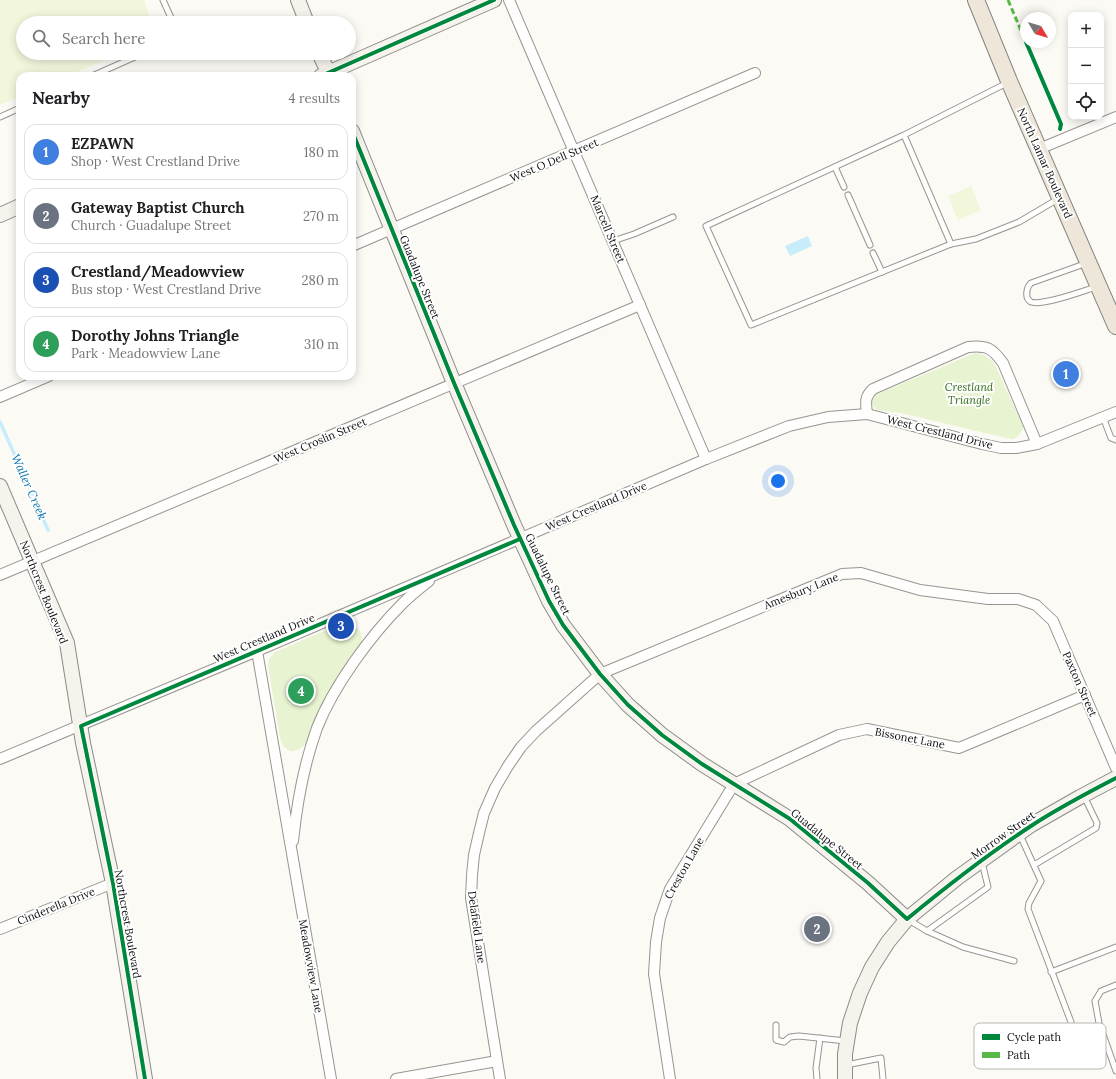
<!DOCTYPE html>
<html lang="en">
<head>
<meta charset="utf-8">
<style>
  body { margin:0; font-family:Lora,serif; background:#f2f2f2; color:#202124 }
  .controls { position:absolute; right:12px; top:12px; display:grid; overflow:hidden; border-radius:8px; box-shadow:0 2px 10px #0003 }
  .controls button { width:36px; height:36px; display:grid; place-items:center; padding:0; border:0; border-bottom:1px solid #e0e0e0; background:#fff; color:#202124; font:20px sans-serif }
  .compass { position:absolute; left:1020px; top:12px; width:36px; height:36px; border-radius:50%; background:#fff; box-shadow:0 2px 10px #0003; rotate:128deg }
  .you { position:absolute; left:778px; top:481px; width:14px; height:14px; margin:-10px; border:3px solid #fff; border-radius:50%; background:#1a73e8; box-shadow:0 0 0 6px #1a73e833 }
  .badge { display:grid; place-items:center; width:26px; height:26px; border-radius:50%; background:#62615f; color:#fff; font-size:13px; font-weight:700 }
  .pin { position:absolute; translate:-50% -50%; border:2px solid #fff; box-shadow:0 1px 4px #0006 }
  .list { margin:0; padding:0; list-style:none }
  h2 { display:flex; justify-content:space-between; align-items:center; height:52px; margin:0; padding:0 16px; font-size:17px }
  h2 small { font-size:13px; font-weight:400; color:#757577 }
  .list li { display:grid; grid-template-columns:26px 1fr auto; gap:12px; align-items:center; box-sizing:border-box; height:56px; margin:0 8px 8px; padding:0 8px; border:1px solid #e0e0e0; border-radius:12px }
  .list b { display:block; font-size:15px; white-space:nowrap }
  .list p { margin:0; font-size:13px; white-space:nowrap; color:#757577 }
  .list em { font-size:13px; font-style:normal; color:#757577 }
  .icon { flex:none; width:22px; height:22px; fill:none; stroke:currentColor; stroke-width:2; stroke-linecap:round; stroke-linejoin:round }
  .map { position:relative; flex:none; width:1116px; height:1079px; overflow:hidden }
  .search { position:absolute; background:#fff; box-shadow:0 2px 10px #0003; left:16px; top:16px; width:340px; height:44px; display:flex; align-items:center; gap:10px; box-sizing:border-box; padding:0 14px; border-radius:22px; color:#757577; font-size:15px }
  .panel { position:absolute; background:#fff; box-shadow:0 2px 10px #0003; left:16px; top:72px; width:340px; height:308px; border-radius:12px }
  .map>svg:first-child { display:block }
  .green { fill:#e8f3d2 }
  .pitch { fill:#f2f7dc }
  .water { fill:#c7ecfa }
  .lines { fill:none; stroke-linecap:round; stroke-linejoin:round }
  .stream { stroke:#c7ecfa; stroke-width:3.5 }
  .lane-casing { stroke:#969592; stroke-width:7 }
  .street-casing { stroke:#969592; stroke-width:12 }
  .secondary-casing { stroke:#8c8b89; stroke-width:16 }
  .primary-casing { stroke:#83827f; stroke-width:18 }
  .lane { stroke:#fffefd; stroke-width:5 }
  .street { stroke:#fffefd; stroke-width:10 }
  .secondary { stroke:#f5f3eb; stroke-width:14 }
  .primary { stroke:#eee6d9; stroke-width:16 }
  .quiet { stroke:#58b947; stroke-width:3; stroke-dasharray:6 3; stroke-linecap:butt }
  .cycleway-casing { stroke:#fff; stroke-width:6 }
  .cycleway { stroke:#00873e; stroke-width:4 }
  .labels { text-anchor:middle; stroke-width:4; stroke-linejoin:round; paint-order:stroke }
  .street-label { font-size:11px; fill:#0f0f0f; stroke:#fff }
  .park-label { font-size:11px; font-style:italic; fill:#316e18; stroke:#fff }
  .water-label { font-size:12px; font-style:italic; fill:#0c75ad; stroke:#fff }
  .key { fill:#fff; stroke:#b7b7b7; stroke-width:1 }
  .key-label { font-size:11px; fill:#0f0f0f }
</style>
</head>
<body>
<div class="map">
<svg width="1116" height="1079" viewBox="0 0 1116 1079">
  <rect width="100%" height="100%" fill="#fcfaf4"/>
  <g class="green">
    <path d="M 975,353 C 983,353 988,357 994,363 L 1014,407 L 1023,424 L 1023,429 L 1017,437 L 1013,439 L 1006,438 L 901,413 L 877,410 C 871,405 871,401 875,395 Z"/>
    <path d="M 343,623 C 353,624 362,628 362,639 C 361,647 354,655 349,661 C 331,686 318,715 306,743 C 295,756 285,753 280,738 L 268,665 L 270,658 L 275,652 Z"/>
  </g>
  <g class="pitch">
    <polygon points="0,0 144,0 152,23 23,23 23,53 121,53 67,76 20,76 20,96 0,105"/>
    <polygon points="971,186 981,210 958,220 948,196"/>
  </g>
  <polygon class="water" points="808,236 812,246 790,256 785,246"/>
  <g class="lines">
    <polyline class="stream" points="0,422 48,530"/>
    <defs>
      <g id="lane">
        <polyline points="163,0 172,20 171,23"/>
        <polyline points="92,76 144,53"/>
        <polyline points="0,117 20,108"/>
        <polyline points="904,135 951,244 751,325 706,226 904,135 1007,83"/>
        <polyline points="835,167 844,187"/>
        <polyline points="848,195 870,245"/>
        <polyline points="613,241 634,234 673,217"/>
        <polyline points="951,244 976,239 1019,222 1058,199"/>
        <polyline points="873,253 882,272"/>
        <path d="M 1087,263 L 1031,283 C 1027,287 1026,291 1027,297 C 1028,300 1029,301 1031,302 C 1043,306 1083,291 1096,287"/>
        <polyline points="1103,417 1111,438 1116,440"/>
        <polyline points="1020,835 1041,881 1029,903 1028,909 1071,1022"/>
        <polyline points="1034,865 1096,828 1097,823 1084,796"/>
        <polyline points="907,919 927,931 963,947 1014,961"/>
        <polyline points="927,931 988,887 982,862"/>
        <polyline points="1051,972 1116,947"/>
        <polyline points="1116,985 1101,991 1095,1001 1099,1023 1116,1071"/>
        <polyline points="776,1025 776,1040 784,1042 790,1037 799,1036 846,1041"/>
        <polyline points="846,1065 881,1058 883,1079"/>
        <polyline points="817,1079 816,1068 820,1038"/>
      </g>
      <g id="street">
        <polyline points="509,0 706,459"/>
        <polyline points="1039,149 1116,117"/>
        <polyline points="352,246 755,73"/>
        <polyline points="0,397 49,376"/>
        <polyline points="867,414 982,444 1001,448 1016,448 1037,444 1116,412"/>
        <polyline points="0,575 640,305"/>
        <polyline points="257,651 331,1079"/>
        <path d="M 0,759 L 257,651 L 706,459 L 789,426 L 828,417 L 867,414 C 866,403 864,397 873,389 L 968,347 C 987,345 992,348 1003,363 L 1037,444"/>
        <path d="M 293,841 C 297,802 304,764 317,728 C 334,685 371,635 403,603 C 411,595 420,588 429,581"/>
        <polyline points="0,929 113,883"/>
        <polyline points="396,1079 497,1061"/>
        <polyline points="500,1079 471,898 472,875 474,855 479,833 484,813 495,788 508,766 521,747 536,731 600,674 842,574 861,573 920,590 988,599 1018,599 1036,605 1053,621 1116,768"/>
        <polyline points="670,1079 654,974 656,942 660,918 670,889 734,784 839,735 867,729 959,748 1085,695"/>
      </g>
      <g id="secondary">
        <polyline points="298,0 307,23"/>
        <polyline points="319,53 330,76"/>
        <polyline points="321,76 494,0"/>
        <polyline points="352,131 454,383 514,525 549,601 563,625 600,674 628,705 662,735 702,764 790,819 868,883 907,919"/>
        <polyline points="0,215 20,206"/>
        <polyline points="0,486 67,643 83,743 113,883 145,1079"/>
        <polyline points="845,1079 845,1054 850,1023 860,993 872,967 888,942 907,919 957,878 1031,825 1080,797 1116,778"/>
      </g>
      <polyline id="primary" points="976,0 1009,81 1116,326"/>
    </defs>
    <use href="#lane" class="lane-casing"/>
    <use href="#street" class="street-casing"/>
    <use href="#secondary" class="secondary-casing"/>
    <use href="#primary" class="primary-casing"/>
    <use href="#lane" class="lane"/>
    <use href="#street" class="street"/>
    <use href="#secondary" class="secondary"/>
    <use href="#primary" class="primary"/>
    <polyline class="quiet" points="1008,0 1026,42"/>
    <defs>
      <g id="cycleway">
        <polyline points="1026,42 1061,124 1060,129"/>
        <polyline points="321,76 494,0"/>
        <path d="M 352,131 L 454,383 L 514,525 L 549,601 L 563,625 L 600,674 L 628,705 L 662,735 L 702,764 L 790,819 L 868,883 L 907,919 C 947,886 988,854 1031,826 C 1058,808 1087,793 1116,778"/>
        <polyline points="145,1079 113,883 81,726 520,539"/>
      </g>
    </defs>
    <use href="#cycleway" class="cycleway-casing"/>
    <use href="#cycleway" class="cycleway"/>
  </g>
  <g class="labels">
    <g class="street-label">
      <text transform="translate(554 160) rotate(-23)" y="4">West O Dell Street</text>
      <text transform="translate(1045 163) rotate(66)" y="4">North Lamar Boulevard</text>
      <text transform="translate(608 229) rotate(67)" y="4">Marcell Street</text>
      <text transform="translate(420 277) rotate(68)" y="4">Guadalupe Street</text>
      <text transform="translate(940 432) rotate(14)" y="4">West Crestland Drive</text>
      <text transform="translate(320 440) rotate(-23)" y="4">West Croslin Street</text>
      <text transform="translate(596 506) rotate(-23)" y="4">West Crestland Drive</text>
      <text transform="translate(548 574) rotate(64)" y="4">Guadalupe Street</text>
      <text transform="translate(801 591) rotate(-22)" y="4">Amesbury Lane</text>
      <text transform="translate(44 592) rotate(68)" y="4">Northcrest Boulevard</text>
      <text transform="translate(264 638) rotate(-23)" y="4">West Crestland Drive</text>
      <text transform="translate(1080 684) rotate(66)" y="4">Paxton Street</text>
      <text transform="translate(910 738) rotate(11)" y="4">Bissonet Lane</text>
      <text transform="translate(1003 835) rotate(-35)" y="4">Morrow Street</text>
      <text transform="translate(827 839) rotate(39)" y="4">Guadalupe Street</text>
      <text transform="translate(684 868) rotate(-61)" y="4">Creston Lane</text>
      <text transform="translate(56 906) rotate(-22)" y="4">Cinderella Drive</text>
      <text transform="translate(128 924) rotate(80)" y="4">Northcrest Boulevard</text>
      <text transform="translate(477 927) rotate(82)" y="4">Delafield Lane</text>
      <text transform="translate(311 966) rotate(80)" y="4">Meadowview Lane</text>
    </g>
    <g class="park-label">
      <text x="969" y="391">Crestland<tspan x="969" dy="13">Triangle</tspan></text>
    </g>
    <g class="water-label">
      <text transform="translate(29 487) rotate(66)" y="4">Waller Creek</text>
    </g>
  </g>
  <rect x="974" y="1023" width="132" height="46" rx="6" class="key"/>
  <rect x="982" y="1034" width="18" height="6" fill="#00873e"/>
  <rect x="982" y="1052" width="18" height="6" fill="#58b947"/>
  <g class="key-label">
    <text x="1007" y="1041">Cycle path</text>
    <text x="1007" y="1059">Path</text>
  </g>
</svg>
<div class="controls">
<button>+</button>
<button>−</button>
<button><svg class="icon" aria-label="locate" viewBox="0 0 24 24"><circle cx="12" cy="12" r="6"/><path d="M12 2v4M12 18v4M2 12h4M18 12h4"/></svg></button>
</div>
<svg class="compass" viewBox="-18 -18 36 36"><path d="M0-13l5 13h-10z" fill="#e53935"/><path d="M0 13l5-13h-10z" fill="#757577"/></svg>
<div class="you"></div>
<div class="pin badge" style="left:1066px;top:374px;background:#3f7fe0">1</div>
<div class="pin badge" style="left:817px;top:929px;background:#6b7280">2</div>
<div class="pin badge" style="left:341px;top:626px;background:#1a4fb4">3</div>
<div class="pin badge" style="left:301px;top:691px;background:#2e9e5b">4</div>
<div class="search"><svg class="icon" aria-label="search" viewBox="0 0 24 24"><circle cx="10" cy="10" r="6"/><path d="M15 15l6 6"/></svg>Search here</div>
<section class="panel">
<h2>Nearby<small>4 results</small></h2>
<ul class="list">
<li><span class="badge" style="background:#3f7fe0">1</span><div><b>EZPAWN</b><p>Shop · West Crestland Drive</p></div><em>180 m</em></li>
<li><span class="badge" style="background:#6b7280">2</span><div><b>Gateway Baptist Church</b><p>Church · Guadalupe Street</p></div><em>270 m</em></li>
<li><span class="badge" style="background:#1a4fb4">3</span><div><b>Crestland/Meadowview</b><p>Bus stop · West Crestland Drive</p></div><em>280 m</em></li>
<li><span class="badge" style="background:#2e9e5b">4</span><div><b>Dorothy Johns Triangle</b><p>Park · Meadowview Lane</p></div><em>310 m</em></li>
</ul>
</section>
</div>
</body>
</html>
